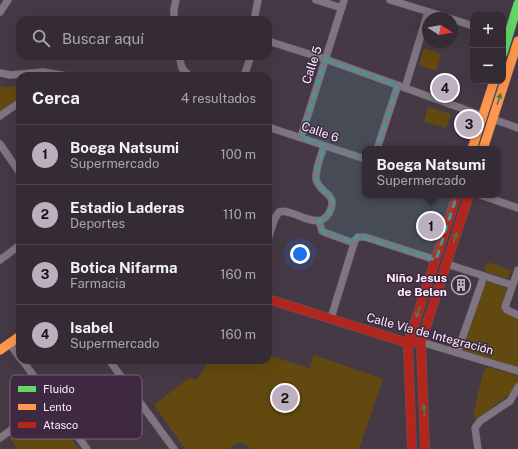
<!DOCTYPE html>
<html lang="es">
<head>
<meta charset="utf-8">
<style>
  body { margin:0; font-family:"Public Sans",sans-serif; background:#3f3740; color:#f1f3f6 }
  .controls { position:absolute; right:12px; top:12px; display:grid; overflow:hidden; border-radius:8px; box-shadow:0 4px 16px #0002 }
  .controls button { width:36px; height:36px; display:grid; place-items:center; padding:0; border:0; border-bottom:1px solid #4e474f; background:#342b34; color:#f1f3f6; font:20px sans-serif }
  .compass { position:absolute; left:422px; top:12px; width:36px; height:36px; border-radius:50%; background:#342b34; box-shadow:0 4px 16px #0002; rotate:101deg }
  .you { position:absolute; left:300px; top:254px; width:14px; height:14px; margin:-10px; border:3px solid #fff; border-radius:50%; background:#1a73e8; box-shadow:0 0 0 6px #1a73e833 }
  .badge { display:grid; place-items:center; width:26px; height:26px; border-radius:50%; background:#bcafbe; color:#111; font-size:13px; font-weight:700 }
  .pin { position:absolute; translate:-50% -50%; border:2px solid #fff; box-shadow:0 1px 4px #0006 }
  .popup { position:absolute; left:362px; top:146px; width:138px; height:52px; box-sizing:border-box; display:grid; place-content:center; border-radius:8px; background:#342b34; filter:drop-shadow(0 1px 3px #0005); font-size:13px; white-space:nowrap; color:#a9a7ac }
  .popup b { font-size:15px; color:#f1f3f6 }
  .popup::after { content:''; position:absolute; left:50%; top:100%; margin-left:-8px; border:8px solid transparent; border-top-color:#342b34 }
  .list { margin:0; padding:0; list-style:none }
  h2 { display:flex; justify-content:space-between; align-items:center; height:52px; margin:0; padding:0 16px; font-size:17px }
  h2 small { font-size:13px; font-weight:400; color:#a9a7ac }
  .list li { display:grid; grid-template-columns:26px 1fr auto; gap:12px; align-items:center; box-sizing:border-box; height:60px; padding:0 16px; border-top:1px solid #4e474f }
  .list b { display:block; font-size:15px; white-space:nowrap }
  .list p { margin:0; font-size:13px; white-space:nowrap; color:#a9a7ac }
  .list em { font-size:13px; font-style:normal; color:#a9a7ac }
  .icon { flex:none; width:22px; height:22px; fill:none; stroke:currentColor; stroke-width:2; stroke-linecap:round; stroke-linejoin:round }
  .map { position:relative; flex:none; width:518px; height:449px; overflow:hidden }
  .search { position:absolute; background:#342b34; box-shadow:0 4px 16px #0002; left:16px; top:16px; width:256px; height:44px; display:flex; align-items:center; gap:10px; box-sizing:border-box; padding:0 14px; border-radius:12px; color:#a9a7ac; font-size:15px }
  .panel { position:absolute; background:#342b34; box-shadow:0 4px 16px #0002; left:16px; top:72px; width:256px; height:292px; border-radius:12px }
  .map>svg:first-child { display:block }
  .green { fill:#624910 }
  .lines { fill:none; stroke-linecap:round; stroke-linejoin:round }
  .street-casing { stroke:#615763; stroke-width:8 }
  .fast-casing { stroke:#615763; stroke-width:10 }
  .slow-casing { stroke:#615763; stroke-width:10 }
  .jam-casing { stroke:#615763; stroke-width:10 }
  .street { stroke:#7f7581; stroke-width:7 }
  .fast { stroke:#63d668; stroke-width:9 }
  .slow { stroke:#ff974d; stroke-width:9 }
  .jam { stroke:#b3261e; stroke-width:9 }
  .oneway { fill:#4f7753 }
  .marked { fill:#4a9492; fill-opacity:0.2; stroke:#4a9492; stroke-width:3; stroke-dasharray:8 5; stroke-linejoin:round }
  .labels { text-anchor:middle; stroke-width:3; stroke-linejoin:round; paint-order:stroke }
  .street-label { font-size:12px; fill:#fceefe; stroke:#3e2941 }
  .poi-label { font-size:12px; font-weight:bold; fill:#fceefe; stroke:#3e2941; text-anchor:end }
  .key { fill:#3e2941; stroke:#77647a; stroke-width:1 }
  .key-label { font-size:11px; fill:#fceefe }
</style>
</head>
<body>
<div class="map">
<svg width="518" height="449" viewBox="0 0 518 449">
  <rect width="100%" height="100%" fill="#453946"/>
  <g class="green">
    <polygon points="424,48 441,54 436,71 419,65"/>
    <polygon points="20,85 20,98 0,112 0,86 6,87"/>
    <polygon points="428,107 451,114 446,128 424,122"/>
    <polygon points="487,262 511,270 508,279 484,271"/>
    <polygon points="486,281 509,289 501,310 518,317 518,369 463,352 462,345"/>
    <polygon points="268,355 309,368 314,355 383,379 359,449 251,449 240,442 229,449 185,449 154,405 189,378 197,380 209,360 268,360"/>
    <polygon points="488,367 518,376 518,382 515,390 478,418 473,417 483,372"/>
    <polygon points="51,410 79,449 18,449 10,439"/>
  </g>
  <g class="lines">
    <defs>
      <g id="street">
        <polyline points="316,0 342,8"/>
        <polyline points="390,0 449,18"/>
        <polyline points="0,12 8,0"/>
        <polyline points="452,19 473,26"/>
        <polyline points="174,20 174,9 176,0"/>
        <polyline points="254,20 258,0"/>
        <polyline points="268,41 325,59 483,116"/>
        <polyline points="179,56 182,68 189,76"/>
        <polyline points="0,73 10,75 43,72 67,76"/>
        <polyline points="244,76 251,56"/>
        <polyline points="405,88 428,12"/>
        <polyline points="0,116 20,102"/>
        <polyline points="493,119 518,128"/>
        <polyline points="268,127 365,159"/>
        <polyline points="301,137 344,0"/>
        <polyline points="0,144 20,173"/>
        <polyline points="377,149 398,85"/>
        <polyline points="480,195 518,208"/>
        <polyline points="319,221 322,231 326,233 354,243"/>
        <path d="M 268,239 L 275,218 L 279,212 C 290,208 308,224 321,220 C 325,219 327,216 329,213 C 340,193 319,194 316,179 C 315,169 321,156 324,146"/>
        <polyline points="0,260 20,245"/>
        <polyline points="447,264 512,285"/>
        <polyline points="518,270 505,307 507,310 518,315"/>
        <polyline points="331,318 355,240 358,237 365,237 436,260"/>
        <polyline points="421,342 518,371"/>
        <polyline points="9,343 20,358"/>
        <polyline points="457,353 484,276"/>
        <polyline points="22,360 87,449"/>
        <polyline points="109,360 174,449"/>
        <polyline points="0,438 52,401"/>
        <polyline points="478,449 475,428 480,421 510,401 518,387"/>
      </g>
      <polyline id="fast" points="503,53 518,4"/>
      <g id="slow">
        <polyline points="472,149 494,81"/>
        <polyline points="483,149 518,41"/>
        <polyline points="0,350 20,336"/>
      </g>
      <g id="jam">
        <polyline points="268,299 408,343 415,342"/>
        <polyline points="412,449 408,343 457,195"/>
        <polyline points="425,449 421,342 469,195"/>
      </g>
    </defs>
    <use href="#street" class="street-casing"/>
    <use href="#fast" class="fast-casing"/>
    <use href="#slow" class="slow-casing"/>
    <use href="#jam" class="jam-casing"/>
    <use href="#street" class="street"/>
    <use href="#fast" class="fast"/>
    <use href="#slow" class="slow"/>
    <use href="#jam" class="jam"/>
  </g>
  <defs><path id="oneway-solid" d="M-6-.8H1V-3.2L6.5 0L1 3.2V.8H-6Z"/></defs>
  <g class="oneway">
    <use href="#oneway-solid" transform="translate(499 99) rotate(-72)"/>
    <use href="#oneway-solid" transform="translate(455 238) rotate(-72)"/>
    <use href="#oneway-solid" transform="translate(418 312) rotate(109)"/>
    <use href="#oneway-solid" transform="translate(424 410) rotate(-93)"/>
  </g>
  <path class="marked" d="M 325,59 L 398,85 L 373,161 L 459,189 L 436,260 L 356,236 L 354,243 L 322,231 L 319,221 L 326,218 L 333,203 L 329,195 L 318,186 L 316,177 L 324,146 L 301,137 Z"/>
  <defs>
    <symbol id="building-ring" viewBox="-11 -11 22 22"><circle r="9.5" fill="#3e2941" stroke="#bcafbe" stroke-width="1.5"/><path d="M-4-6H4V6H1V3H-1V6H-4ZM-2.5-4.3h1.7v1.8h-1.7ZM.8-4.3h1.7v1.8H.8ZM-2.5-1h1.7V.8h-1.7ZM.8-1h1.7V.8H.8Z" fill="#bcafbe"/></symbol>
  </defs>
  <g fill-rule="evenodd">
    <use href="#building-ring" x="450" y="274" width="22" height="22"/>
  </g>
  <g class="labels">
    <g class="street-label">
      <text transform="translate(312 65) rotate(-72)" y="4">Calle 5</text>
      <text transform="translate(320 132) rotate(19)" y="4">Calle 6</text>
      <text transform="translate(430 334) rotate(15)" y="4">Calle Vía de Integración</text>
    </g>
    <g class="poi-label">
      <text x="447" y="282">Niño Jesus<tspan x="447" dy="14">de Belen</tspan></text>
    </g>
  </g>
  <rect x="10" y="375" width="132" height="64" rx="6" class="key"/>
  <rect x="18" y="386" width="18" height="6" fill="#63d668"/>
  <rect x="18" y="404" width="18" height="6" fill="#ff974d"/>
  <rect x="18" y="422" width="18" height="6" fill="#b3261e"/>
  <g class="key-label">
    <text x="43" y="393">Fluido</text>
    <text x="43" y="411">Lento</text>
    <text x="43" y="429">Atasco</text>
  </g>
</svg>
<div class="controls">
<button>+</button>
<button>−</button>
</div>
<svg class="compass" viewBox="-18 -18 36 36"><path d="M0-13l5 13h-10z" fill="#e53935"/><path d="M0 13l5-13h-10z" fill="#a9a7ac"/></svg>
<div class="you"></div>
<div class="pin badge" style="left:431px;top:226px">1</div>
<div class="popup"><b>Boega Natsumi</b>Supermercado</div>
<div class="pin badge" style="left:285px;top:398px">2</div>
<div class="pin badge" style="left:469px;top:124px">3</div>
<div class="pin badge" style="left:445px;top:88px">4</div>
<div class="search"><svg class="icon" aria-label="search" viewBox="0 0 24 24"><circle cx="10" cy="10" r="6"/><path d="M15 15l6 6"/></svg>Buscar aquí</div>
<section class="panel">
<h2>Cerca<small>4 resultados</small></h2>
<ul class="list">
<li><span class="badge">1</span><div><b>Boega Natsumi</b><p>Supermercado</p></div><em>100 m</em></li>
<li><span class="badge">2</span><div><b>Estadio Laderas</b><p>Deportes</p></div><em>110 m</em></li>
<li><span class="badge">3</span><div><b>Botica Nifarma</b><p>Farmacia</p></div><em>160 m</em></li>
<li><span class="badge">4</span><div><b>Isabel</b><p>Supermercado</p></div><em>160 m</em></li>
</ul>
</section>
</div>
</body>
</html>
